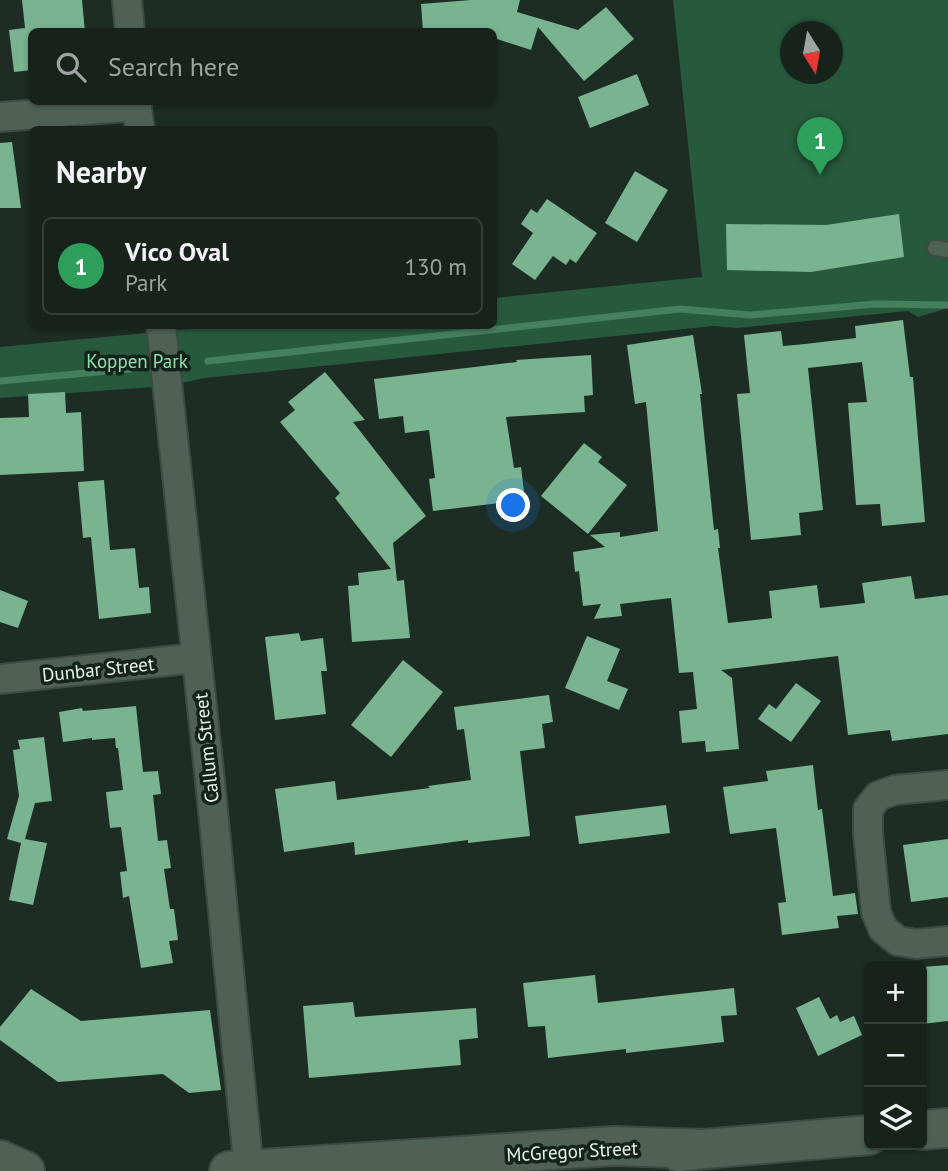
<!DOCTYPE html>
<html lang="en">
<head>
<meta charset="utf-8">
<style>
  body { margin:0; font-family:"PT Sans",sans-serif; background:#1f2a23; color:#f1f3f6 }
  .controls { position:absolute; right:21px; bottom:21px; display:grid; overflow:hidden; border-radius:10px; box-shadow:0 2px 5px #0004 }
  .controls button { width:63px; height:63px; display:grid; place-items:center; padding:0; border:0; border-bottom:2px solid #353f39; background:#16221a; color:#f1f3f6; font:35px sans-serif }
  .compass { position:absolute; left:780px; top:21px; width:63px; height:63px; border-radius:50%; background:#16221a; box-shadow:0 2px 5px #0004; rotate:169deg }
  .you { position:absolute; left:514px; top:506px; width:24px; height:24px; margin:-18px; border:5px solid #fff; border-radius:50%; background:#1a73e8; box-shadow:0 0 0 10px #1a73e833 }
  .badge { display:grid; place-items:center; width:46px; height:46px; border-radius:50%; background:#ea580c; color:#fff; font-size:23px; font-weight:700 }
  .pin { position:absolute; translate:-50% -58px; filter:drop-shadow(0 2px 4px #0008) }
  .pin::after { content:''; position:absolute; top:37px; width:24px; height:21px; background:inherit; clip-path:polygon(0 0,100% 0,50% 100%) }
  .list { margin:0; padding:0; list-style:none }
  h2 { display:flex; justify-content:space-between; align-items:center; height:91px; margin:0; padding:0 28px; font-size:30px }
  h2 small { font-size:23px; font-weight:400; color:#9ea4a2 }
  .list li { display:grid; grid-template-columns:46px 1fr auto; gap:21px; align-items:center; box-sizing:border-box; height:98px; margin:0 14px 14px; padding:0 14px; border:2px solid #353f39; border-radius:10px }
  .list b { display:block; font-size:26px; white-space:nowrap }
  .list p { margin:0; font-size:23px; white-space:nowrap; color:#9ea4a2 }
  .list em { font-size:23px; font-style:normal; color:#9ea4a2 }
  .icon { flex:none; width:38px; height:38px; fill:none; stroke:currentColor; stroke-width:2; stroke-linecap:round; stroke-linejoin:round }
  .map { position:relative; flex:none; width:948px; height:1171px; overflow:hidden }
  .search { position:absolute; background:#16221a; box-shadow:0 2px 5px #0004; left:28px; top:28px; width:469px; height:77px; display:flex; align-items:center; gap:18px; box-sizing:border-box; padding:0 24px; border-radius:10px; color:#9ea4a2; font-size:26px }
  .panel { position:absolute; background:#16221a; box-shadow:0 2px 5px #0004; left:28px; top:126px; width:469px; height:203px; border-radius:10px }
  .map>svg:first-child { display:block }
  .green { fill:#275a3d; fill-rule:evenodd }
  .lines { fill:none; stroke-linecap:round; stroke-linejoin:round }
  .stream { stroke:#467f5e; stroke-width:7 }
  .building { fill:#79b38f }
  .lane-casing { stroke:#3c4a42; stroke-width:18 }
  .street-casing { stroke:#3c4a42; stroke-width:32 }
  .secondary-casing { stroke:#3c4a42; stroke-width:42 }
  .lane { stroke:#4f6155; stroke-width:14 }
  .street { stroke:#4f6155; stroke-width:28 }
  .secondary { stroke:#4f6155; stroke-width:38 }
  .labels { text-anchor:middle; stroke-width:7; stroke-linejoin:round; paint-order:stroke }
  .park-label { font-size:19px; fill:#8be0ac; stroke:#13231a }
  .street-label { font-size:19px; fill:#e9f3ec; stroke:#13231a }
</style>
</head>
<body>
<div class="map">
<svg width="948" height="1171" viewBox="0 0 948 1171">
  <rect width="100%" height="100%" fill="#1d2d23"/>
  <path class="green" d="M 673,0 L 948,0 L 948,308 L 918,317 L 908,311 L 737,328 L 713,326 L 204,378 L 168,386 L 0,398 L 0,347 L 220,326 L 494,326 L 494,298 L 702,277 ZM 790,32 L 832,32 L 832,74 L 790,74 Z"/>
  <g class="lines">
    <g class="stream">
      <polyline points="208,361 680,309 750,315 875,304 948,305"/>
      <polyline points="0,381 130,369"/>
    </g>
  </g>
  <g class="building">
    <polygon points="22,0 82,0 85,32 32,32 32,70 14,72 9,30 25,28"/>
    <polygon points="471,0 520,0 517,12 578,30 606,7 634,39 584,81 538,27 531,50 494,38 494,32 423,32 421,4"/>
    <polygon points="637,74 649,105 590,128 578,97"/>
    <polygon points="12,142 21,208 0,208 0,143"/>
    <polygon points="635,171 668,190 637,242 605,223"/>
    <polygon points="547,199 597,233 576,263 570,259 566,265 553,256 535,280 512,264 533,233 521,224 531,209 537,213"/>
    <polygon points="899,214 904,257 811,272 727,270 726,224 826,225"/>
    <polygon points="903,320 910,377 913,377 925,522 882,526 880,504 856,505 848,403 867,402 862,362 808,368 823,510 799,513 801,535 751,540 737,394 750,393 744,335 781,331 783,346 805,344 856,338 855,326"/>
    <polygon points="693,335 702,394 700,394 714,530 718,529 720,548 718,548 728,623 772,618 769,591 817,585 820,608 865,603 862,583 911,576 915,599 948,595 948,734 892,741 890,730 848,735 838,656 721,670 732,678 739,749 706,752 705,741 682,743 679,711 697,709 693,672 679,673 671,598 620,604 622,616 594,619 601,604 583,606 579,571 575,572 573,552 605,547 590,535 620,532 620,537 658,531 646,402 635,404 627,345"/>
    <polygon points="591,355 593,395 584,396 585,412 506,417 514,468 521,467 525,500 433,511 429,479 435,478 429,430 405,433 403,416 379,419 374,379 517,362 516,360"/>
    <polygon points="325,372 365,420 353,422 426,516 393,543 397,581 404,580 410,638 352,642 348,586 359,585 358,573 391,569 335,498 340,493 280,422 295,410 288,402"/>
    <polygon points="65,392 66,413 81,412 84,471 0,475 0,418 29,417 28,394"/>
    <polygon points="584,443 602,457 598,462 627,485 588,534 541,496"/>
    <polygon points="104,480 110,550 135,548 139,588 149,587 151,613 99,619 91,537 83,538 78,482"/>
    <polygon points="0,590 28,601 18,628 0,622"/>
    <polygon points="299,633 301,641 323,638 327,671 321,671 326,714 275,720 265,637"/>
    <polygon points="587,636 620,649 607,681 628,689 619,710 565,688"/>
    <polygon points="403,660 443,692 391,757 351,725"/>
    <polygon points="796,683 821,701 791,742 758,719 769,704 776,709"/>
    <polygon points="549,695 553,722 542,724 545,748 520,751 530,836 468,843 468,840 355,855 354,842 284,852 275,789 335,781 337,800 430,788 428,786 471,780 464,729 457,730 454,707"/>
    <polygon points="136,706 143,772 158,771 161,794 153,795 158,841 167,840 171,868 164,869 170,909 174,909 178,940 169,941 173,963 141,968 129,896 123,898 120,872 127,871 121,827 110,828 106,792 123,790 118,748 116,748 115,738 92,740 92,738 63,742 59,712 82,708 83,711"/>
    <polygon points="44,737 52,801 35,803 25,839 47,843 33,905 9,900 21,843 7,839 19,796 13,750 20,749 18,740"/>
    <polygon points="813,765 818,810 822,809 833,896 855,893 858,914 837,916 839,928 782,935 778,903 786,902 776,828 730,834 723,787 768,781 766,771"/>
    <polygon points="666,805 670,833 579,844 575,816"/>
    <polygon points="948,839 948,897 911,902 903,845"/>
    <polygon points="948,965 948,1021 922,1024 922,967"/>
    <polygon points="595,975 598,1003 734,988 737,1015 721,1016 724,1042 626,1053 626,1049 548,1058 545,1026 528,1027 523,983"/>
    <polygon points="31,989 81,1021 210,1010 221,1090 189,1093 163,1074 58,1082 0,1040 0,1027"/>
    <polygon points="819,997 830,1019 837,1015 840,1022 854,1016 862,1035 818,1056 796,1008"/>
    <polygon points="353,1002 355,1017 476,1008 478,1038 459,1040 461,1065 309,1078 303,1006"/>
  </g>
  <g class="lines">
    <defs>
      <polyline id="lane" points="935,248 948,250"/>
      <g id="street">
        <polyline points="127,0 130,32"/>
        <polyline points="136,102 140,130"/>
        <polyline points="0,117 137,106"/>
        <polyline points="161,326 210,781 249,1171"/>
        <polyline points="0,679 196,658"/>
        <polyline points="948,785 895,790 878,796 868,809 868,833 876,912 883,929 898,941 916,944 948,941"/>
      </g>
      <g id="secondary">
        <polyline points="922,1130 948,1128"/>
        <polyline points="679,1152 704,1149 869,1135"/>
        <polyline points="0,1160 25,1171"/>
        <polyline points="229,1171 614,1146 704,1149"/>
      </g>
    </defs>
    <use href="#lane" class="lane-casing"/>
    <use href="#street" class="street-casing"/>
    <use href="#secondary" class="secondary-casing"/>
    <use href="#lane" class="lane"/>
    <use href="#street" class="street"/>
    <use href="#secondary" class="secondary"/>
  </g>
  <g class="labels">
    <g class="park-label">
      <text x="137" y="368">Koppen Park</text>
    </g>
    <g class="street-label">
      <text transform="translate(98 669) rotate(-6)" y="7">Dunbar Street</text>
      <text transform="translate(206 748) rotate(-96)" y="7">Callum Street</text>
      <text transform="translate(572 1151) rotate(-3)" y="7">McGregor Street</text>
    </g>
  </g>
</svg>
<div class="controls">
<button>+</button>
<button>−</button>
<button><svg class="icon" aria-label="layers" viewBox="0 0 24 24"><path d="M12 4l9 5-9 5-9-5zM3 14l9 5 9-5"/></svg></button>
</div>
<svg class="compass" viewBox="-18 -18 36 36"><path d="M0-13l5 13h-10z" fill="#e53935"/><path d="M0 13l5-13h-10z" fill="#9ea4a2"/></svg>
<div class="you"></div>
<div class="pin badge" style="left:820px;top:175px;background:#2e9e5b">1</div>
<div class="search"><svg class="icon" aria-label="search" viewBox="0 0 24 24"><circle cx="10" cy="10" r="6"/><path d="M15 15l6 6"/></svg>Search here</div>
<section class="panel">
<h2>Nearby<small></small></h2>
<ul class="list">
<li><span class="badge" style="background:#2e9e5b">1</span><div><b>Vico Oval</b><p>Park</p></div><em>130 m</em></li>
</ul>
</section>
</div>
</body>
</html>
